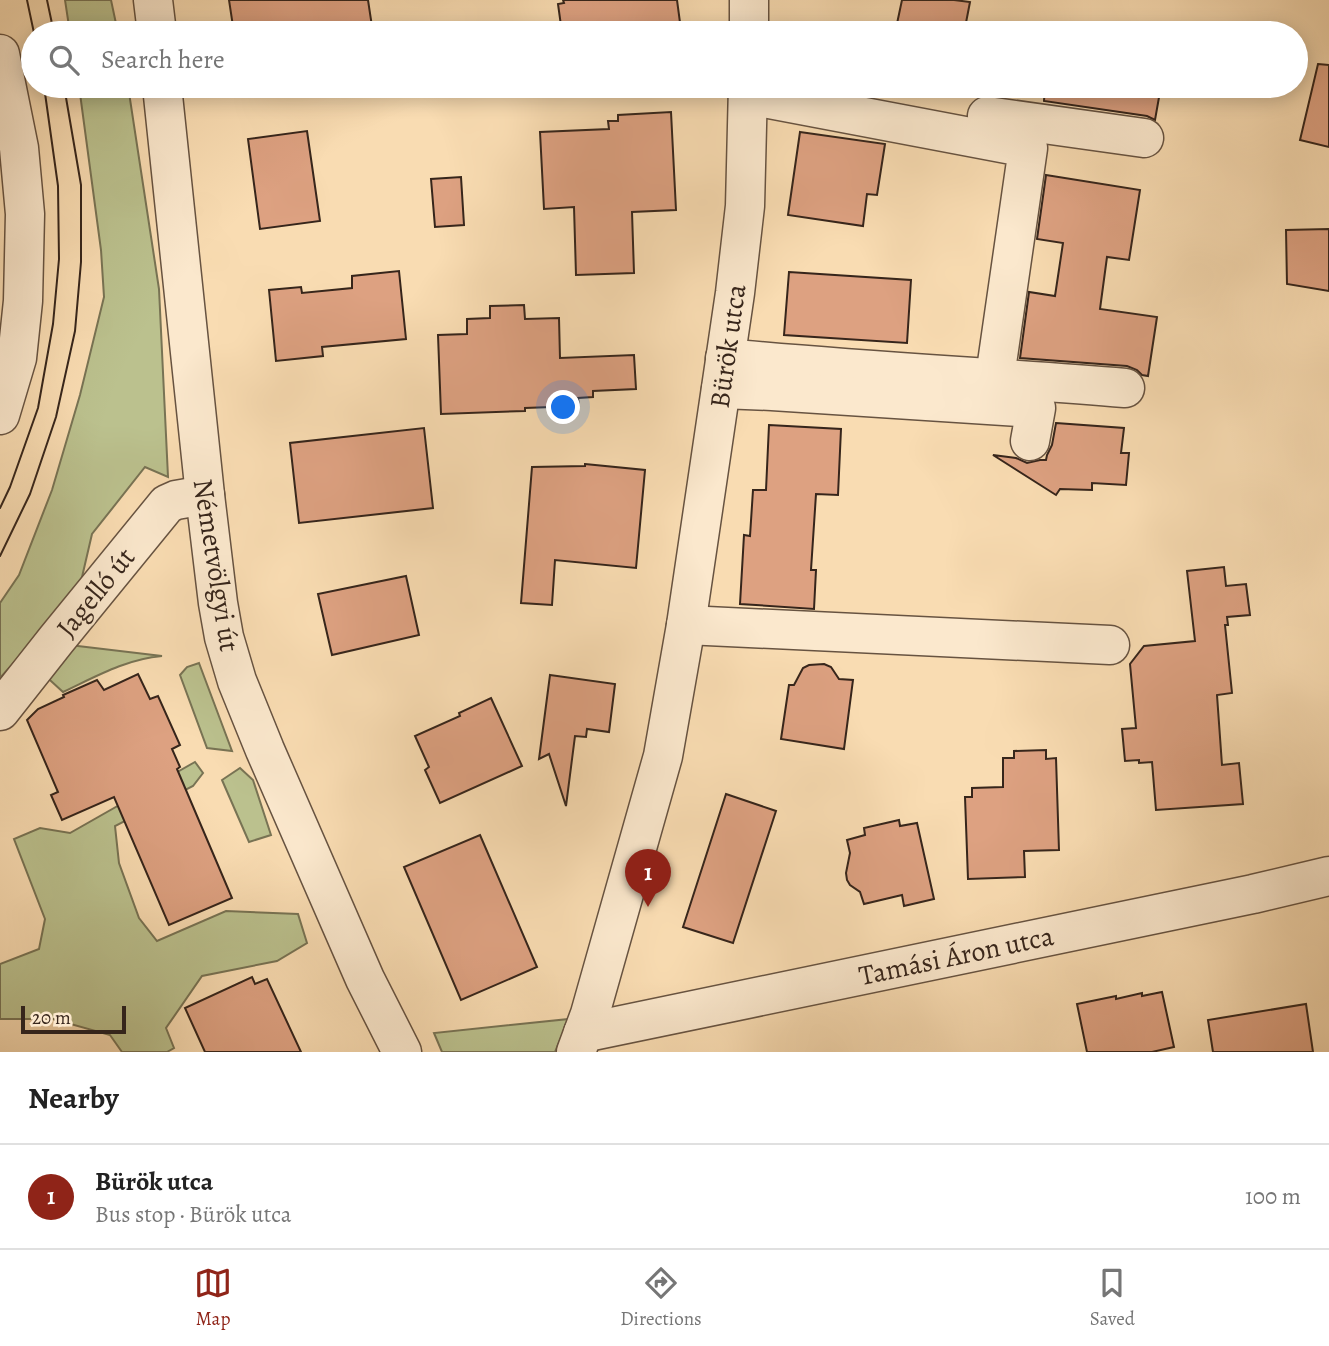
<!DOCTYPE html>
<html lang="en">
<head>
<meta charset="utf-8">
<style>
  body { margin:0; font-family:Alegreya,serif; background:#f6f6f6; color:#222 }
  .scale { position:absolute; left:21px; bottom:18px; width:105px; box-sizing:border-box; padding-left:7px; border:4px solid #36251b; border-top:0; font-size:19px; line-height:24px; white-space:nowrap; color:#36251b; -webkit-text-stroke:5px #fbe8cd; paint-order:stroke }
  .you { position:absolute; left:564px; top:408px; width:24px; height:24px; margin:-18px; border:5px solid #fff; border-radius:50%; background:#1a73e8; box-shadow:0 0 0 10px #1a73e833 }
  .badge { display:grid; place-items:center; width:46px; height:46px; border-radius:50%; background:#8f2418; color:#fff; font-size:23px; font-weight:700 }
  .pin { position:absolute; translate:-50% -58px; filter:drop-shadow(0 2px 4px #0008) }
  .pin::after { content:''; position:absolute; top:37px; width:24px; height:21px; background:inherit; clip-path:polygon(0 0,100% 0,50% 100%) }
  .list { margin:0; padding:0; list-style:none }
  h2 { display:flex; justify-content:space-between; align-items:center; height:91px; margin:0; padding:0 28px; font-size:30px }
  h2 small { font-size:23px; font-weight:400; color:#767676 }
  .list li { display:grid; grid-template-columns:46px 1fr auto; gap:21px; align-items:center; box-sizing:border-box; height:105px; padding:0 28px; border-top:2px solid #e0e0e0 }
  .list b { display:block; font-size:26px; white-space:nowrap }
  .list p { margin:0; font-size:23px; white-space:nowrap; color:#767676 }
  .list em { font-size:23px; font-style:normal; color:#767676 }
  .icon { flex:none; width:38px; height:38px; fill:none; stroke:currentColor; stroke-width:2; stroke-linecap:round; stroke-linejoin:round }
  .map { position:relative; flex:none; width:1329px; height:1052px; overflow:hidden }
  .search { position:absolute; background:#fff; box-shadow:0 4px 18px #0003; left:21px; right:21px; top:21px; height:77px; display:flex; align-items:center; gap:18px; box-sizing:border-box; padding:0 24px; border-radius:38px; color:#767676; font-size:26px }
  .sheet { height:196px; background:#fff }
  nav { display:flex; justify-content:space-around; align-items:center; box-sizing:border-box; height:98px; border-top:2px solid #e0e0e0; background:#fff; font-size:19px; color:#767676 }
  nav a { display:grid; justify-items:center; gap:4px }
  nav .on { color:#8f2418 }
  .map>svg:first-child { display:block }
  .green { fill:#bbc18e; stroke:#787354; stroke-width:2 }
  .building { fill:#dda181; stroke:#36251b; stroke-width:2 }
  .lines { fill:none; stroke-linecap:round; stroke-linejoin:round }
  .minor-casing { stroke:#675341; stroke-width:41 }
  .minor { stroke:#fbe8cd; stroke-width:38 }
  .tram { stroke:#36251b; stroke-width:2 }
  .labels { text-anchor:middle; stroke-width:5; stroke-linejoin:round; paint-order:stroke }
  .street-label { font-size:28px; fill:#36251b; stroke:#fbe8cd }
</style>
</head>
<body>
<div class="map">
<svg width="1329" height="1052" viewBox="0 0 1329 1052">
  <rect width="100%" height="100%" fill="#f9dcb2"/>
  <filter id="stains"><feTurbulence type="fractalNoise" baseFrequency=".00286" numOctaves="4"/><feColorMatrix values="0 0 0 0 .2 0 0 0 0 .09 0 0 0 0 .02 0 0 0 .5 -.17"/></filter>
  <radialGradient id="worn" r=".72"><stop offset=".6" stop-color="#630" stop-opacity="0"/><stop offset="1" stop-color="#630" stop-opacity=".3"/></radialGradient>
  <g class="green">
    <polygon points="65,0 111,0 118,33 70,33"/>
    <polygon points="79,86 128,86 159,289 168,477 145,467 92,534 79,590 0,678 0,603 19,575 52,490 80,395 104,297 101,250"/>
    <path d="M 61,644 L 162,656 C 126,659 95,677 63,692 L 40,671 Z"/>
    <polygon points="199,663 232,751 207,748 180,675 187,667"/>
    <polygon points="195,762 203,773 193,786 115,826 119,863 139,918 157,941 226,911 298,914 307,943 277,961 202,976 166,1028 174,1048 167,1052 122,1052 110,1035 53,1019 0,1019 0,964 39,949 45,919 14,839 40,828 70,833"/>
    <polygon points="240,768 253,780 271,835 249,842 222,780"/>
    <polygon points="569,1019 555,1052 442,1052 434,1033"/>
  </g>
  <g class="building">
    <polygon points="229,0 368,0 373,33 234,33"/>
    <polygon points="563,0 677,0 681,30 674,31 675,33 611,33 610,28 562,33 558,4 564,3"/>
    <polygon points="902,0 954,0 970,2 964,33 895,33"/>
    <polygon points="1318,64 1329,65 1329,147 1300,140"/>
    <polygon points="1045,86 1161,86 1155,120 1147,116 1044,101"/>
    <polygon points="671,112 676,210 632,212 634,273 576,275 574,207 544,209 540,132 609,129 608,121 618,121 618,115"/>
    <polygon points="307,131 320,221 260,229 248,139"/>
    <polygon points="800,132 885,144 877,195 867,194 863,226 788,215"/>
    <polygon points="1046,175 1140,190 1129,260 1107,257 1100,309 1157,317 1148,376 1142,375 1137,370 1127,366 1020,358 1029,292 1055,296 1063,243 1037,239"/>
    <polygon points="461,177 464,225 435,227 431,179"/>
    <polygon points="1329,229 1329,291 1287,284 1286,230"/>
    <polygon points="399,271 406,339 322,347 323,356 276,361 269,290 301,287 302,293 352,288 352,276"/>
    <polygon points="789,272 911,280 907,343 784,335"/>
    <polygon points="524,305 525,319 559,318 560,358 634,355 636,389 593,391 593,397 578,398 579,406 525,408 525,411 441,414 438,335 467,334 467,319 490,318 490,306"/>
    <polygon points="1056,423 1124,428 1121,453 1129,453 1126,485 1092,483 1092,490 1060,489 1056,495 993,455 1016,458 1027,463 1040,460 1046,460 1047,455 1052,445"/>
    <polygon points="769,425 841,429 838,495 816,494 811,570 816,570 814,609 740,604 744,535 750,536 753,490 766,490"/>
    <polygon points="424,428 433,508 299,523 290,443"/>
    <polygon points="585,464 645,470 636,568 555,560 552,605 521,603 532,467 585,466"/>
    <polygon points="1224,567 1226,586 1246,584 1250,615 1227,617 1228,625 1225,625 1232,693 1217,695 1222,765 1239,763 1243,804 1156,810 1152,762 1139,763 1139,760 1125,761 1122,729 1136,728 1130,664 1144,646 1195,641 1187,571"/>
    <polygon points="406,576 419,635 332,655 318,594"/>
    <polygon points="824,664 831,667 839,679 853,680 844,749 781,739 789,685 794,685 803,668 809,665"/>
    <polygon points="138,674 150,699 158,696 180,745 172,749 180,767 177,769 232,898 169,925 114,797 62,820 51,795 58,792 27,720 38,709 64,697 63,695 97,680 104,690"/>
    <polygon points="550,675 615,684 609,732 587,729 586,737 575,736 566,806 549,754 539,759"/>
    <polygon points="491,698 522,766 440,803 425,770 429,767 415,736 460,716 459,713"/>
    <polygon points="1046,750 1046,759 1056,758 1059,850 1024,851 1025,877 968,879 965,797 972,797 972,788 1003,787 1003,758 1014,758 1014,751"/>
    <polygon points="726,794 776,811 733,943 683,927"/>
    <polygon points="899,820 900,826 917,823 934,899 904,906 902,895 864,904 860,892 850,885 847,880 846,873 850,853 847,840 865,835 864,828"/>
    <polygon points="480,835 537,967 461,1000 404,867"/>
    <polygon points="252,977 255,984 267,979 301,1052 205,1052 185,1008"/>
    <polygon points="1162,992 1174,1047 1152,1052 1087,1052 1077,1004 1116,996 1116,999 1142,993 1142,996"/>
    <polygon points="1306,1004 1313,1052 1213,1052 1208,1020"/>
  </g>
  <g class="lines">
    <defs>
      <g id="minor">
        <polyline points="153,0 157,33"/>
        <polyline points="749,33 749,0"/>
        <polyline points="0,54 19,148 25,214 23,301 17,358 0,415"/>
        <polyline points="162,86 205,495 218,603 224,637 237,681 265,750 365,979 402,1052"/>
        <polyline points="748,95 1028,148 995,377"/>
        <polyline points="987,116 1144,138"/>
        <path d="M 725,358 C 858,371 992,377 1125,388"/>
        <polyline points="721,389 772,391 1036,408 1030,441"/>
        <polyline points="686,625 1110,645"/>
        <polyline points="0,711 56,640 167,504 176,500 205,495"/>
        <polyline points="583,1033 1253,894 1329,876"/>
        <polyline points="576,1052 590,1014 663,756 686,625 735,293 745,206 748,86"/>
      </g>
    </defs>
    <use href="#minor" class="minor-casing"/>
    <use href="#minor" class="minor"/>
    <g class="tram">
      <polyline points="27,0 34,33"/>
      <polyline points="47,0 54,33"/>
      <polyline points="0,508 10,487 38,408 53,324 59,259 58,186 44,86"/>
      <polyline points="0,556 30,494 56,417 75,331 81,262 81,185 64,86"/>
    </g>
  </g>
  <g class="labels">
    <g class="street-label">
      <text transform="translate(727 346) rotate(-82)" y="10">Bürök utca</text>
      <text transform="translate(217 565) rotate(81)" y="10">Németvölgyi út</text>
      <text transform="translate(95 592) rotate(-51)" y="10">Jagelló út</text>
      <text transform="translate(956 955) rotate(-12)" y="10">Tamási Áron utca</text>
    </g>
  </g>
  <rect width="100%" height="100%" filter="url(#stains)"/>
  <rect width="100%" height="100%" fill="url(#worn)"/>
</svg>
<div class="scale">20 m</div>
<div class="you"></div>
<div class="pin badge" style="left:648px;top:907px">1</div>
<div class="search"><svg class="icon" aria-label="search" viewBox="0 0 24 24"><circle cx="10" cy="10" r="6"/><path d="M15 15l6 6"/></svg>Search here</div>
</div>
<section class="sheet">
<h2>Nearby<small></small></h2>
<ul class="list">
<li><span class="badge">1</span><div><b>Bürök utca</b><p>Bus stop · Bürök utca</p></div><em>100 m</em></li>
</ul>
</section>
<nav>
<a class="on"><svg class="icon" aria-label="map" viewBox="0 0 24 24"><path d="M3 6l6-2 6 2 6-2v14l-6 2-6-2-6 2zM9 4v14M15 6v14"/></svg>Map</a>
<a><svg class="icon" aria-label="directions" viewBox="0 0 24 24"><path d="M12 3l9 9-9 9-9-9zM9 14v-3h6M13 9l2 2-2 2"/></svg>Directions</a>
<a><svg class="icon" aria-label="saved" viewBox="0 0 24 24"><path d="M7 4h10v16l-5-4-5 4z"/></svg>Saved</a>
</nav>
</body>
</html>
